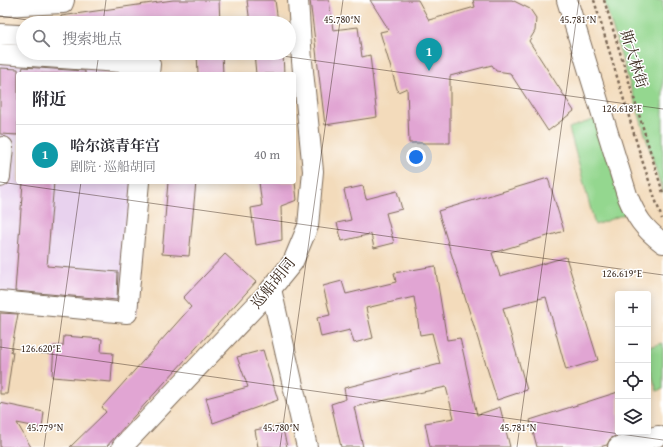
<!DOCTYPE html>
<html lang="zh">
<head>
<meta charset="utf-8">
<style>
  body { margin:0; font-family:"Gentium Book Plus","Noto Serif SC",serif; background:#f7f7f7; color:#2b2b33 }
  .controls { position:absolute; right:12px; bottom:12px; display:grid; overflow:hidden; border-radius:4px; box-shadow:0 2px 10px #0003 }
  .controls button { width:36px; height:36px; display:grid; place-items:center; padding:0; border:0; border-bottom:1px solid #e1e1e2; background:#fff; color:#2b2b33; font:20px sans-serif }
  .you { position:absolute; left:416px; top:157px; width:14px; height:14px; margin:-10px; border:3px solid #fff; border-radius:50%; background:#1a73e8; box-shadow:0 0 0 6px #1a73e833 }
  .badge { display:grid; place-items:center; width:26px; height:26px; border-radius:50%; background:#1f6fb2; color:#fff; font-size:13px; font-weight:700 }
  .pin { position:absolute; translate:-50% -33px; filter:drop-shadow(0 1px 2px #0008) }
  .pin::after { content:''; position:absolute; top:21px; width:14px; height:12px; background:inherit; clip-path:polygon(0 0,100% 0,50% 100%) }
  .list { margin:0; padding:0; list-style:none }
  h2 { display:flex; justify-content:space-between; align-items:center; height:52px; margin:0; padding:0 16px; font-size:17px }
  h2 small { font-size:13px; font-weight:400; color:#7c7c81 }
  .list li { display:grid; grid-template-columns:26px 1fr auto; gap:12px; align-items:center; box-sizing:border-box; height:60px; padding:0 16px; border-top:1px solid #e1e1e2 }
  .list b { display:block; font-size:15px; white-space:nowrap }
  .list p { margin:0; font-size:13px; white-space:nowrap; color:#7c7c81 }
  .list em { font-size:13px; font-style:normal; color:#7c7c81 }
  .icon { flex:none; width:22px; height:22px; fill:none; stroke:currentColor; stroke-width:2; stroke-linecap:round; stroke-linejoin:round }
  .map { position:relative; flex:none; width:663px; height:447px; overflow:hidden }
  .search { position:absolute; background:#fff; box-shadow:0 2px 10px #0003; left:16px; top:16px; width:280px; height:44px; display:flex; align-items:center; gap:10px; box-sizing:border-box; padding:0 14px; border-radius:22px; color:#7c7c81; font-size:15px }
  .panel { position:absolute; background:#fff; box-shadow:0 2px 10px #0003; left:16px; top:72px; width:280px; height:112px; border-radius:4px }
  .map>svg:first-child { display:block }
  .built { fill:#e8d2ee }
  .green { fill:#94d78f; stroke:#688056 }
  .building { fill:#e1a5d3 }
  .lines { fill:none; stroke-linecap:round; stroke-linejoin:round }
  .minor-casing { stroke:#7b6855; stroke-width:22 }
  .path { stroke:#7b6855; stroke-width:2.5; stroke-dasharray:3 3; stroke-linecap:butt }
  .minor { stroke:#fff; stroke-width:20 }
  .ticks { fill:none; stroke:#3b2a1e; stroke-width:1; stroke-opacity:0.45 }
  .labels { text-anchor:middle; stroke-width:3; stroke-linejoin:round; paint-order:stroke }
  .street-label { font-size:15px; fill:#3b2a1e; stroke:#fff }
  .ticks-label { font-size:10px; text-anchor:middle; fill:#3b2a1e; stroke:#fff; stroke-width:3; stroke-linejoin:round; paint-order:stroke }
</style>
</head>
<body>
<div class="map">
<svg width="663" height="447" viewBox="0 0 663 447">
  <rect width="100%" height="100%" fill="#fff"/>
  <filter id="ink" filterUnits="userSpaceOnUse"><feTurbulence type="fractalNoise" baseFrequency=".025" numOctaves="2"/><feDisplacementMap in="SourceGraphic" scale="8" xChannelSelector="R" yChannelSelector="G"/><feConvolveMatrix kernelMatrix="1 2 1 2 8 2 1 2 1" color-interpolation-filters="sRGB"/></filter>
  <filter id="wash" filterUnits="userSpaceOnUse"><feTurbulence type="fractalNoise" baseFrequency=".012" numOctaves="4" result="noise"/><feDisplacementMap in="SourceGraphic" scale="16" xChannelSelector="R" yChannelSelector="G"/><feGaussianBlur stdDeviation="0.9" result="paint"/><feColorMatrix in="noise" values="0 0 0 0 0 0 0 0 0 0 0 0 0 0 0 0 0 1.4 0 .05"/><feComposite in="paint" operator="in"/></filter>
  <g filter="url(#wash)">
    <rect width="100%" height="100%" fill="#f3dbbb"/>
    <polygon class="built" points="0,41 23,43 23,53 154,53 156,69 156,74 18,74 18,182 147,182 137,314 0,301"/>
    <g class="green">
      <polygon points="604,0 663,0 663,193"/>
      <polygon points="596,119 625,214 595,225 569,128"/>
      <polygon points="663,343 663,389 657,391 648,362 648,347"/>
    </g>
    <g id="blocks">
      <g class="building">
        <polygon points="173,0 219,0 220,23 61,23 61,16"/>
        <polygon points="247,0 275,0 278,22 250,23"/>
        <polygon points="310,0 329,0 333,30 358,27 362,57 370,55 377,117 325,125"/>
        <polygon points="370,0 418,0 429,20 475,7 473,0 512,0 530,9 536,18 535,31 529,41 574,111 548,131 510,73 496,71 492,65 450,76 450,143 409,143 407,88 398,92 380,32 389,30"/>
        <polygon points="197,53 222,53 223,74 198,74"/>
        <polygon points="254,53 283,53 284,74 256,74"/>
        <polygon points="23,67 85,71 85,74 21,74"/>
        <polygon points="0,68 18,69 18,135 0,134"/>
        <polygon points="548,178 564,231 492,253 500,276 566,257 598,360 566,370 546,297 503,308 527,390 497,400 438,211"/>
        <polygon points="23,182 54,182 47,266 118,272 117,300 15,291"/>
        <polygon points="168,182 196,182 189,256 162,254"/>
        <polygon points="259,182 295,182 297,200 281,206 282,240 256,245 251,208 262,206"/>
        <polygon points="363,186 366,199 397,191 402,209 386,213 394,243 374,248 371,234 342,241 337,223 351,220 344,190"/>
        <polygon points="225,254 256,282 106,447 70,447 106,412 102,407 191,307 183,298"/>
        <polygon points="435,266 447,340 460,338 477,415 500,407 510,447 430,447 425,423 454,418 446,387 354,407 363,447 341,447 331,404 346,399 344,388 440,364 432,333 420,335 414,297 366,308 373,338 354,343 350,330 321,337 317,318 330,315 323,286 342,281 346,294 396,282 394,273"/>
        <polygon points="0,313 18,314 11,352 13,352 7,394 0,394"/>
        <polygon points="64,336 102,339 101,352 113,353 111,382 52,377 54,346 63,346"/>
        <polygon points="263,350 278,400 213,423 206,398 248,387 237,357"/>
        <polygon points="618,392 618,432 629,432 615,436 610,439 607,445 599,447 537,447 530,420"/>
        <polygon points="0,403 44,412 42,428 17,423 31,447 0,447"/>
        <polygon points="282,425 287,447 258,447 255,430"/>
      </g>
    </g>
  </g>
  <g filter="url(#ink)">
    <use href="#blocks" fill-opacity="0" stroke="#7b6855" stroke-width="1"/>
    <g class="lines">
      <defs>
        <g id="minor">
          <path d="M 567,0 L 627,195 C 636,217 643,228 663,243"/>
          <polyline points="0,6 63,3 64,0"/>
          <polyline points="0,34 18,35"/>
          <polyline points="0,54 150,64 149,74"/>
          <polyline points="0,177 3,147"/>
          <polyline points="271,289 307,447"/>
          <polyline points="0,301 127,313 139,182"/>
          <polyline points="122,447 266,295 293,262 308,226 313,171 302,61 298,0"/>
          <polyline points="618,447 658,436"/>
        </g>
      </defs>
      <use href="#minor" class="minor-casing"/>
      <g class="path">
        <polyline points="594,0 641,157 662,219"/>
        <polyline points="604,0 663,193"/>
      </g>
      <use href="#minor" class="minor"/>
    </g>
  </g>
  <path class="ticks" d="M 0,16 L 48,23M 103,23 L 106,0M 261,53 L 663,109M 96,74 L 99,53M 0,182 L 663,275M 0,347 L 663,440M 44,447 L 81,182M 280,447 L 343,0M 517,447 L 579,0"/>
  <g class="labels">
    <g class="street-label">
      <text transform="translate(634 59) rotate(73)" y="5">斯大林街</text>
      <text transform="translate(273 283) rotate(-51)" y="5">巡船胡同</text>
    </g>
  </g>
  <g class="ticks-label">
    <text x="342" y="23">45.780°N</text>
    <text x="578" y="23">45.781°N</text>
    <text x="622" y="112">126.618°E</text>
    <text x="622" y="277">126.619°E</text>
    <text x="41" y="352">126.620°E</text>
    <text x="45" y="431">45.779°N</text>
    <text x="281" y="431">45.780°N</text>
    <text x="518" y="431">45.781°N</text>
  </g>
</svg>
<div class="controls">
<button>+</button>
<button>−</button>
<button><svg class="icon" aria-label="locate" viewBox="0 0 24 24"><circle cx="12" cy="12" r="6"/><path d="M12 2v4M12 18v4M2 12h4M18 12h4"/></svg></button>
<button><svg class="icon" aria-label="layers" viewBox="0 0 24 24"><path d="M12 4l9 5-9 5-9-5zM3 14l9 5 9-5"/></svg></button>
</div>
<div class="you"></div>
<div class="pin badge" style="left:429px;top:71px;background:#0f9aa8">1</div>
<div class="search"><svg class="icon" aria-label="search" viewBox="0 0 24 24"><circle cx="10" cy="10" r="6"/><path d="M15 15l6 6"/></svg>搜索地点</div>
<section class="panel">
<h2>附近<small></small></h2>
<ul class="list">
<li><span class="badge" style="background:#0f9aa8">1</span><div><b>哈尔滨青年宫</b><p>剧院 · 巡船胡同</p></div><em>40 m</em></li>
</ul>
</section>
</div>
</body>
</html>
